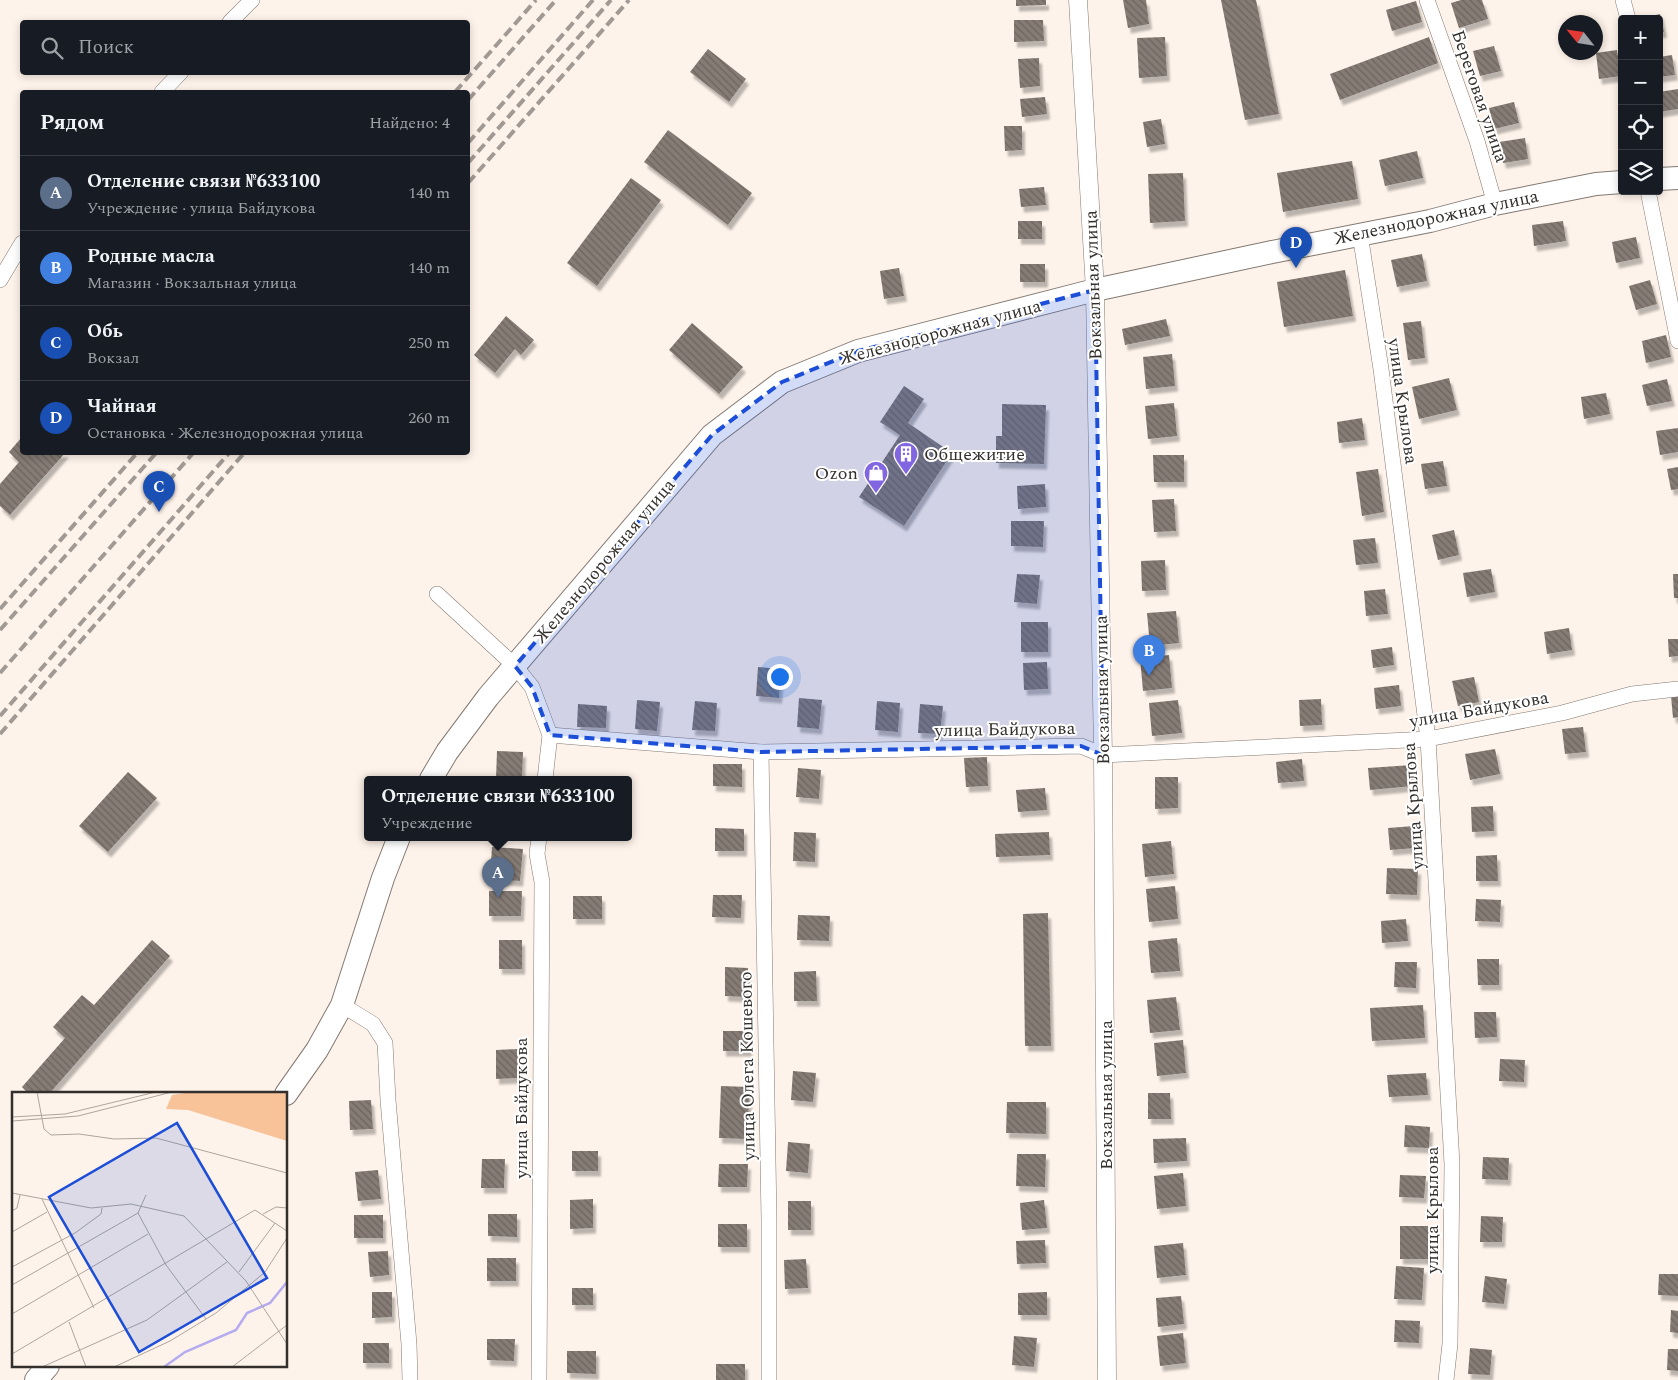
<!DOCTYPE html>
<html lang="ru">
<head>
<meta charset="utf-8">
<style>
  body { margin:0; font-family:Spectral,serif; background:#20242c; color:#f1f3f6 }
  .controls { position:absolute; right:15px; top:15px; display:grid; overflow:hidden; border-radius:5px; box-shadow:0 2px 8px #0003 }
  .controls button { width:45px; height:45px; display:grid; place-items:center; padding:0; border:0; border-bottom:1px solid #363941; background:#171b24; color:#f1f3f6; font:25px sans-serif }
  .compass { position:absolute; left:1558px; top:15px; width:45px; height:45px; border-radius:50%; background:#171b24; box-shadow:0 2px 8px #0003; rotate:300deg }
  .you { position:absolute; left:779px; top:676px; width:18px; height:18px; margin:-12px; border:4px solid #fff; border-radius:50%; background:#1a73e8; box-shadow:0 0 0 8px #1a73e833 }
  .badge { display:grid; place-items:center; width:32px; height:32px; border-radius:50%; background:#8266e1; color:#fff; font-size:16px; font-weight:700 }
  .pin { position:absolute; translate:-50% -41px; filter:drop-shadow(0 1px 2px #0008) }
  .pin::after { content:''; position:absolute; top:26px; width:18px; height:15px; background:inherit; clip-path:polygon(0 0,100% 0,50% 100%) }
  .popup { position:absolute; left:364px; top:776px; width:268px; height:65px; box-sizing:border-box; display:grid; place-content:center; border-radius:5px; background:#171b24; filter:drop-shadow(0 1px 4px #0005); font-size:16px; white-space:nowrap; color:#9ea1a6 }
  .popup b { font-size:19px; color:#f1f3f6 }
  .popup::after { content:''; position:absolute; left:50%; top:100%; margin-left:-10px; border:10px solid transparent; border-top-color:#171b24 }
  .list { margin:0; padding:0; list-style:none }
  h2 { display:flex; justify-content:space-between; align-items:center; height:65px; margin:0; padding:0 20px; font-size:21px }
  h2 small { font-size:16px; font-weight:400; color:#9ea1a6 }
  .list li { display:grid; grid-template-columns:32px 1fr auto; gap:15px; align-items:center; box-sizing:border-box; height:75px; padding:0 20px; border-top:1px solid #363941 }
  .list b { display:block; font-size:19px; white-space:nowrap }
  .list p { margin:0; font-size:16px; white-space:nowrap; color:#9ea1a6 }
  .list em { font-size:16px; font-style:normal; color:#9ea1a6 }
  .icon { flex:none; width:28px; height:28px; fill:none; stroke:currentColor; stroke-width:2; stroke-linecap:round; stroke-linejoin:round }
  .map { position:relative; flex:none; width:1678px; height:1380px; overflow:hidden }
  .search { position:absolute; background:#171b24; box-shadow:0 2px 8px #0003; left:20px; top:20px; width:450px; height:55px; display:flex; align-items:center; gap:12px; box-sizing:border-box; padding:0 18px; border-radius:5px; color:#9ea1a6; font-size:19px }
  .panel { position:absolute; background:#171b24; box-shadow:0 2px 8px #0003; left:20px; top:90px; width:450px; height:365px; border-radius:5px }
  .map>svg:first-child { display:block }
  .building { fill:url(#building-back-hatch); filter:url(#shadow) }
  .lines { fill:none; stroke-linecap:round; stroke-linejoin:round }
  .minor-casing { stroke:#837972; stroke-width:16 }
  .tertiary-casing { stroke:#837972; stroke-width:19 }
  .primary-casing { stroke:#837972; stroke-width:24 }
  .minor { stroke:#fff; stroke-width:15 }
  .tertiary { stroke:#fff; stroke-width:18 }
  .primary { stroke:#fff; stroke-width:22 }
  .rail { stroke:#a19993; stroke-width:4; stroke-dasharray:10 5; stroke-linecap:butt }
  .marked { fill:#1d4ed8; fill-opacity:0.2; stroke:#1d4ed8; stroke-width:4; stroke-dasharray:10 6; stroke-linejoin:round }
  .labels { text-anchor:middle; stroke-width:4; stroke-linejoin:round; paint-order:stroke }
  .street-label { font-size:18px; fill:#332f2c; stroke:#fff }
  .poi-label { font-size:18px; fill:#332f2c; stroke:#fff; text-anchor:start }
  .inset-river { fill:none; stroke:#b5abef; stroke-width:2.5 }
  .inset-road { fill:none; stroke:#ada59e; stroke-width:1 }
  .view { fill:#1d4ed8; fill-opacity:0.15; stroke:#1d4ed8; stroke-width:2.5 }
  .inset-edge { fill:none; stroke:#332f2c; stroke-width:2.5 }
</style>
</head>
<body>
<div class="map">
<svg width="1678" height="1380" viewBox="0 0 1678 1380">
  <defs>
    <pattern id="building-back-hatch" width="6" height="6" patternUnits="userSpaceOnUse" patternTransform="scale(1.25)"><rect width="6" height="6" fill="#857b74"/><path d="M-1 5l2 2M0 0l6 6M5-1l2 2" fill="none" stroke="#6d655f"/></pattern>
    <filter id="shadow"><feDropShadow dx="3" dy="5.5" stdDeviation="1" flood-color="#0004"/></filter>
  </defs>
  <rect width="100%" height="100%" fill="#fef3ea"/>
  <g class="building">
    <polygon points="1016,0 1046,0 1046,5 1016,6"/>
    <polygon points="1123,0 1146,0 1149,24 1128,28"/>
    <polygon points="1221,0 1256,0 1279,114 1245,120"/>
    <polygon points="1461,0 1482,0 1488,19 1459,28 1451,3"/>
    <polygon points="1416,1 1422,22 1392,31 1386,10"/>
    <polygon points="1660,14 1664,32 1659,33 1659,19 1643,18"/>
    <polygon points="1014,20 1043,20 1044,41 1014,42"/>
    <polygon points="1165,37 1167,76 1139,78 1137,38"/>
    <polygon points="1429,37 1438,63 1340,100 1330,74"/>
    <polygon points="1494,46 1501,71 1480,76 1473,51"/>
    <polygon points="708,49 746,79 729,102 690,72"/>
    <polygon points="1617,50 1621,76 1599,79 1596,53"/>
    <polygon points="1672,55 1675,75 1659,77 1659,57"/>
    <polygon points="1039,58 1040,86 1020,88 1018,59"/>
    <polygon points="1678,89 1678,109 1659,112 1659,92"/>
    <polygon points="1045,97 1047,114 1022,117 1020,99"/>
    <polygon points="1514,102 1519,123 1494,129 1489,108"/>
    <polygon points="1161,119 1165,144 1147,147 1143,122"/>
    <polygon points="1004,126 1022,126 1022,150 1005,151"/>
    <polygon points="668,130 752,193 728,225 644,162"/>
    <polygon points="1525,138 1528,159 1503,163 1499,142"/>
    <polygon points="1417,151 1423,178 1385,186 1379,160"/>
    <polygon points="1352,161 1358,199 1283,212 1277,173"/>
    <polygon points="1183,173 1185,221 1150,223 1148,174"/>
    <polygon points="631,178 661,200 597,286 567,263"/>
    <polygon points="1044,187 1046,205 1021,207 1019,189"/>
    <rect x="1018" y="221" width="24" height="18"/>
    <polygon points="1563,221 1566,241 1534,246 1532,225"/>
    <polygon points="1636,237 1640,258 1616,263 1612,242"/>
    <polygon points="1422,254 1427,281 1397,287 1391,260"/>
    <rect x="1020" y="264" width="25" height="18"/>
    <polygon points="899,268 904,296 884,299 880,271"/>
    <polygon points="1345,270 1353,316 1284,327 1277,282"/>
    <polygon points="1650,280 1657,304 1636,310 1629,286"/>
    <polygon points="506,316 534,340 521,355 515,349 495,373 474,355"/>
    <polygon points="1166,319 1170,336 1125,345 1122,329"/>
    <polygon points="1421,321 1425,358 1408,360 1403,323"/>
    <polygon points="692,323 743,367 719,394 669,350"/>
    <polygon points="1666,335 1671,357 1646,363 1642,341"/>
    <polygon points="1172,354 1175,386 1146,389 1143,357"/>
    <polygon points="1449,378 1457,410 1419,419 1412,387"/>
    <polygon points="1667,379 1672,401 1647,406 1642,385"/>
    <polygon points="904,386 924,399 908,423 952,453 904,526 859,497 900,435 880,422"/>
    <polygon points="1606,393 1610,414 1584,419 1581,397"/>
    <polygon points="1174,403 1177,436 1148,439 1145,406"/>
    <polygon points="1002,404 1046,405 1044,464 996,463 996,436 1002,436"/>
    <polygon points="1362,418 1365,440 1339,443 1337,422"/>
    <polygon points="1678,428 1678,452 1660,455 1656,431"/>
    <polygon points="22,437 22,452 66,452 10,515 0,506 0,484 19,462 9,452"/>
    <polygon points="1153,455 1184,455 1184,482 1154,482"/>
    <polygon points="1443,461 1447,486 1425,489 1421,464"/>
    <polygon points="1678,467 1678,489 1671,490 1667,469"/>
    <polygon points="1378,469 1384,512 1362,516 1356,472"/>
    <polygon points="1045,484 1046,507 1018,509 1017,486"/>
    <polygon points="1174,499 1176,531 1154,532 1152,500"/>
    <polygon points="1011,521 1044,521 1043,547 1011,546"/>
    <polygon points="1454,530 1459,555 1438,560 1432,535"/>
    <polygon points="1375,538 1378,563 1356,565 1353,540"/>
    <polygon points="1165,560 1166,590 1142,591 1141,561"/>
    <polygon points="1491,569 1495,592 1467,597 1463,573"/>
    <polygon points="1017,574 1040,575 1037,604 1014,602"/>
    <polygon points="1673,574 1678,574 1678,598 1674,598"/>
    <polygon points="1385,589 1388,614 1366,616 1364,591"/>
    <polygon points="1176,611 1179,643 1150,646 1147,613"/>
    <rect x="1021" y="622" width="27" height="30"/>
    <polygon points="1569,628 1572,650 1547,654 1544,632"/>
    <polygon points="1668,639 1678,639 1678,656 1669,657"/>
    <polygon points="1392,647 1394,665 1373,668 1371,650"/>
    <polygon points="1169,655 1172,688 1143,691 1140,658"/>
    <polygon points="1047,662 1048,689 1024,690 1023,663"/>
    <polygon points="758,667 781,669 779,698 756,696"/>
    <polygon points="1474,677 1479,702 1458,706 1452,681"/>
    <polygon points="1399,685 1401,706 1376,709 1374,688"/>
    <polygon points="1678,695 1678,717 1673,718 1671,696"/>
    <polygon points="799,698 822,700 819,729 797,727"/>
    <polygon points="1321,699 1322,725 1300,726 1299,700"/>
    <polygon points="637,700 660,702 657,731 635,729"/>
    <polygon points="1178,700 1182,733 1152,736 1149,703"/>
    <polygon points="695,701 717,703 715,731 692,730"/>
    <polygon points="877,701 900,703 898,732 875,730"/>
    <polygon points="578,704 607,706 606,728 577,727"/>
    <polygon points="920,704 943,706 940,734 918,733"/>
    <polygon points="1583,727 1586,752 1565,754 1562,729"/>
    <polygon points="1495,749 1500,774 1470,780 1465,754"/>
    <polygon points="497,751 523,752 522,779 496,779"/>
    <polygon points="987,757 988,786 966,787 964,758"/>
    <polygon points="1302,759 1304,781 1278,783 1276,762"/>
    <polygon points="713,764 742,764 742,787 713,786"/>
    <polygon points="1412,765 1413,786 1370,790 1368,768"/>
    <polygon points="798,768 821,770 819,799 796,797"/>
    <polygon points="128,772 157,798 108,852 79,826"/>
    <polygon points="1155,777 1178,777 1178,808 1155,809"/>
    <polygon points="1045,788 1047,810 1018,812 1016,790"/>
    <polygon points="1493,806 1494,831 1472,832 1471,807"/>
    <polygon points="1414,826 1415,848 1390,850 1388,828"/>
    <polygon points="715,828 744,829 744,851 715,851"/>
    <polygon points="794,832 816,833 815,862 793,861"/>
    <polygon points="1049,832 1050,855 996,857 995,834"/>
    <polygon points="1171,841 1174,874 1145,877 1142,844"/>
    <polygon points="492,847 523,849 520,881 490,879"/>
    <polygon points="1497,855 1498,881 1476,881 1476,856"/>
    <polygon points="1387,868 1418,869 1417,895 1386,894"/>
    <polygon points="1175,886 1178,919 1149,922 1146,889"/>
    <polygon points="489,891 522,891 521,916 489,916"/>
    <polygon points="713,895 742,895 741,918 712,917"/>
    <rect x="573" y="896" width="29" height="23"/>
    <polygon points="1476,899 1501,900 1500,922 1475,921"/>
    <polygon points="1048,913 1051,1046 1025,1046 1023,914"/>
    <polygon points="798,915 830,916 829,941 797,940"/>
    <polygon points="1406,919 1408,941 1382,943 1381,921"/>
    <polygon points="1177,938 1180,971 1151,973 1148,941"/>
    <polygon points="152,940 170,956 49,1094 29,1094 22,1087 65,1038 53,1027 82,995 94,1005"/>
    <rect x="499" y="940" width="23" height="29"/>
    <polygon points="1477,959 1499,959 1499,985 1478,985"/>
    <polygon points="1395,962 1417,962 1416,988 1394,987"/>
    <polygon points="725,967 748,968 747,997 725,996"/>
    <polygon points="816,971 817,1001 794,1001 794,972"/>
    <polygon points="1176,997 1180,1030 1150,1033 1147,1000"/>
    <polygon points="1423,1005 1425,1038 1372,1041 1370,1008"/>
    <polygon points="1474,1012 1496,1012 1497,1037 1475,1038"/>
    <rect x="723" y="1031" width="26" height="20"/>
    <polygon points="1183,1040 1186,1073 1157,1076 1154,1043"/>
    <polygon points="518,1049 519,1078 496,1079 496,1050"/>
    <polygon points="1500,1059 1525,1060 1524,1082 1499,1081"/>
    <polygon points="793,1071 816,1073 813,1102 791,1100"/>
    <polygon points="1426,1073 1428,1095 1389,1097 1387,1075"/>
    <polygon points="721,1086 749,1087 748,1139 719,1138"/>
    <polygon points="1148,1093 1170,1093 1171,1119 1148,1119"/>
    <polygon points="371,1100 373,1129 350,1130 349,1101"/>
    <polygon points="1007,1102 1046,1102 1046,1134 1006,1133"/>
    <polygon points="1405,1125 1430,1127 1429,1148 1404,1147"/>
    <polygon points="1186,1138 1187,1161 1154,1163 1153,1139"/>
    <polygon points="788,1142 810,1144 808,1173 786,1171"/>
    <rect x="572" y="1151" width="26" height="20"/>
    <polygon points="1017,1154 1046,1154 1045,1187 1016,1186"/>
    <polygon points="1483,1157 1509,1158 1508,1180 1482,1179"/>
    <polygon points="482,1159 505,1159 504,1188 481,1188"/>
    <polygon points="719,1164 748,1164 747,1187 718,1187"/>
    <polygon points="378,1170 381,1199 358,1201 355,1172"/>
    <polygon points="1183,1173 1186,1206 1157,1209 1154,1176"/>
    <polygon points="1400,1175 1426,1176 1424,1198 1399,1197"/>
    <polygon points="593,1199 593,1228 570,1229 570,1200"/>
    <polygon points="1044,1200 1047,1228 1022,1230 1020,1203"/>
    <rect x="788" y="1201" width="23" height="29"/>
    <polygon points="488,1214 517,1214 517,1237 488,1236"/>
    <rect x="354" y="1215" width="29" height="23"/>
    <polygon points="1481,1216 1503,1217 1502,1242 1480,1242"/>
    <rect x="718" y="1224" width="29" height="23"/>
    <rect x="1400" y="1226" width="28" height="33"/>
    <polygon points="1045,1240 1046,1263 1017,1264 1016,1241"/>
    <polygon points="1183,1243 1186,1275 1157,1278 1154,1246"/>
    <polygon points="388,1251 389,1275 370,1277 368,1252"/>
    <rect x="487" y="1258" width="29" height="23"/>
    <polygon points="806,1259 808,1288 785,1289 784,1260"/>
    <polygon points="1396,1266 1424,1268 1422,1300 1394,1299"/>
    <polygon points="1659,1274 1678,1274 1678,1296 1658,1295"/>
    <polygon points="1485,1276 1507,1279 1504,1304 1482,1302"/>
    <rect x="572" y="1288" width="21" height="17"/>
    <polygon points="372,1292 392,1292 392,1317 372,1318"/>
    <polygon points="1047,1292 1047,1315 1018,1315 1018,1293"/>
    <polygon points="1181,1296 1184,1324 1158,1327 1156,1298"/>
    <polygon points="1671,1310 1678,1311 1678,1333 1670,1332"/>
    <polygon points="1395,1320 1420,1321 1419,1343 1394,1342"/>
    <polygon points="1183,1333 1186,1363 1160,1366 1157,1336"/>
    <polygon points="1014,1336 1037,1338 1034,1367 1012,1365"/>
    <polygon points="487,1339 515,1339 514,1361 487,1360"/>
    <rect x="363" y="1343" width="26" height="20"/>
    <polygon points="1470,1348 1492,1350 1490,1375 1468,1374"/>
    <polygon points="1668,1349 1678,1349 1678,1371 1667,1370"/>
    <polygon points="567,1351 596,1351 596,1374 567,1373"/>
    <rect x="716" y="1364" width="29" height="16"/>
  </g>
  <g class="lines">
    <defs>
      <g id="minor">
        <polyline points="1427,0 1477,141 1495,204"/>
        <polyline points="1623,0 1628,19"/>
        <polyline points="230,22 252,0"/>
        <polyline points="162,92 181,72"/>
        <polyline points="1648,191 1678,341"/>
        <polyline points="1360,234 1381,369 1428,739 1452,1164 1450,1344 1446,1380"/>
        <polyline points="0,280 22,243"/>
        <polyline points="437,594 515,666 532,687 550,735"/>
        <polyline points="761,752 769,1219 769,1380"/>
        <polyline points="545,779 550,735 761,752 1081,746 1103,755 1428,739 1562,713 1632,694 1678,689"/>
        <polyline points="539,837 537,854 542,882 539,1380"/>
        <polyline points="342,1005 373,1024 385,1043 388,1100 409,1344 410,1380"/>
      </g>
      <polyline id="tertiary" points="1078,0 1095,290 1103,755 1107,1380"/>
      <g id="primary">
        <polyline points="1659,179 1678,178"/>
        <polyline points="431,779 447,752 488,697 712,435 782,382 858,351 1095,290 1272,252 1430,221 1495,204 1596,184 1622,182"/>
        <polyline points="286,1094 317,1050 342,1005 383,878 399,837"/>
        <polyline points="36,1380 48,1366"/>
      </g>
    </defs>
    <use href="#minor" class="minor-casing"/>
    <use href="#tertiary" class="tertiary-casing"/>
    <use href="#primary" class="primary-casing"/>
    <use href="#minor" class="minor"/>
    <use href="#tertiary" class="tertiary"/>
    <use href="#primary" class="primary"/>
    <g class="rail">
      <polyline points="455,92 536,0"/>
      <polyline points="468,100 556,0"/>
      <polyline points="468,143 593,0"/>
      <polyline points="468,163 611,0"/>
      <polyline points="468,183 629,0"/>
      <polyline points="0,609 138,452"/>
      <polyline points="0,630 157,452"/>
      <polyline points="0,673 194,452"/>
      <polyline points="0,716 230,452"/>
      <polyline points="0,734 245,452"/>
    </g>
  </g>
  <path class="marked" d="M 1095,290 L 1103,755 L 1081,746 L 761,752 L 550,735 L 532,687 L 515,666 L 712,435 L 782,382 L 858,351 Z"/>
  <defs>
    <symbol id="building-pin" viewBox="-11 -11 22 30"><path d="M0 17L-7.5 6A9.5 9.5 0 1 1 7.5 6Z" fill="#8266e1" stroke="#fff"/><path d="M-4-6H4V6H1V3H-1V6H-4ZM-2.5-4.3h1.7v1.8h-1.7ZM.8-4.3h1.7v1.8H.8ZM-2.5-1h1.7V.8h-1.7ZM.8-1h1.7V.8H.8Z" fill="#fff"/></symbol>
    <symbol id="shop-pin" viewBox="-11 -11 22 30"><path d="M0 17L-7.5 6A9.5 9.5 0 1 1 7.5 6Z" fill="#8266e1" stroke="#fff"/><path d="M-5-2.5h2.3a2.7 3.5 0 0 1 5.4 0H5L5.5 6h-11ZM-1.5-2.5h3a1.5 2.3 0 0 0-3 0Z" fill="#fff"/></symbol>
  </defs>
  <g fill-rule="evenodd">
    <use href="#building-pin" x="892" y="440" width="28" height="38"/>
    <use href="#shop-pin" x="862" y="459" width="28" height="38"/>
  </g>
  <g class="labels">
    <g class="street-label">
      <text transform="translate(1480 96) rotate(71)" y="6">Береговая улица</text>
      <text transform="translate(1436 217) rotate(-12)" y="6">Железнодорожная улица</text>
      <text transform="translate(1093 285) rotate(-92)" y="6">Вокзальная улица</text>
      <text transform="translate(940 332) rotate(-15)" y="6">Железнодорожная улица</text>
      <text transform="translate(1403 401) rotate(82)" y="6">улица Крылова</text>
      <text transform="translate(604 561) rotate(-50)" y="6">Железнодорожная улица</text>
      <text transform="translate(1102 690) rotate(-91)" y="6">Вокзальная улица</text>
      <text transform="translate(1479 709) rotate(-10)" y="6">улица Байдукова</text>
      <text transform="translate(1005 729) rotate(-1)" y="6">улица Байдукова</text>
      <text transform="translate(1413 806) rotate(-94)" y="6">улица Крылова</text>
      <text transform="translate(747 1066) rotate(-91)" y="6">улица Олега Кошевого</text>
      <text transform="translate(1106 1095) rotate(-90)" y="6">Вокзальная улица</text>
      <text transform="translate(521 1108) rotate(-90)" y="6">улица Байдукова</text>
      <text transform="translate(1432 1210) rotate(-90)" y="6">улица Крылова</text>
    </g>
    <g class="poi-label">
      <text x="924" y="460">Общежитие</text>
      <text x="858" y="479" text-anchor="end">Ozon</text>
    </g>
  </g>
  <g transform="translate(12 1092)">
    <rect width="275" height="275" fill="#fef3ea"/>
    <path d="M 179,0 L 275,0 L 275,49 L 176,18 L 154,17 L 160,3 Z" fill="#f9c39a"/>
    <path class="inset-river" d="M 152,275 L 173,260 L 224,238 L 235,221 L 258,211 L 275,190"/>
    <path class="inset-road" d="M 25,0 L 32,37 L 39,43 L 67,42 L 102,47 L 144,46 L 275,81M 0,25 L 53,22 L 144,0M 0,29 L 66,24 L 160,0M 0,101 L 79,116 L 119,112 L 172,124 L 234,189 L 275,252M 30,107 L 82,216M 0,119 L 5,116 L 8,103M 126,121 L 134,103M 251,122 L 264,115 L 275,116M 0,140 L 35,120M 0,175 L 63,141 L 89,122 L 90,116M 227,180 L 263,131M 0,193 L 126,121 L 154,173 L 194,227M 0,222 L 136,142M 57,230 L 74,275M 0,262 L 243,118 L 275,139M 30,275 L 135,228 L 215,170M 102,275 L 158,249 L 204,221 L 253,180 L 275,146M 220,275 L 275,233"/>
    <path class="view" d="M 165,31 L 255,186 L 127,260 L 37,105 Z"/>
    <rect width="275" height="275" class="inset-edge"/>
  </g>
</svg>
<div class="controls">
<button>+</button>
<button>−</button>
<button><svg class="icon" aria-label="locate" viewBox="0 0 24 24"><circle cx="12" cy="12" r="6"/><path d="M12 2v4M12 18v4M2 12h4M18 12h4"/></svg></button>
<button><svg class="icon" aria-label="layers" viewBox="0 0 24 24"><path d="M12 4l9 5-9 5-9-5zM3 14l9 5 9-5"/></svg></button>
</div>
<svg class="compass" viewBox="-18 -18 36 36"><path d="M0-13l5 13h-10z" fill="#e53935"/><path d="M0 13l5-13h-10z" fill="#9ea1a6"/></svg>
<div class="you"></div>
<div class="pin badge" style="left:498px;top:898px;background:#5c6f8a">A</div>
<div class="popup"><b>Отделение связи №633100</b>Учреждение</div>
<div class="pin badge" style="left:1149px;top:676px;background:#3f7fe0">B</div>
<div class="pin badge" style="left:159px;top:512px;background:#1a4fb4">C</div>
<div class="pin badge" style="left:1296px;top:268px;background:#1a4fb4">D</div>
<div class="search"><svg class="icon" aria-label="search" viewBox="0 0 24 24"><circle cx="10" cy="10" r="6"/><path d="M15 15l6 6"/></svg>Поиск</div>
<section class="panel">
<h2>Рядом<small>Найдено: 4</small></h2>
<ul class="list">
<li><span class="badge" style="background:#5c6f8a">A</span><div><b>Отделение связи №633100</b><p>Учреждение · улица Байдукова</p></div><em>140 m</em></li>
<li><span class="badge" style="background:#3f7fe0">B</span><div><b>Родные масла</b><p>Магазин · Вокзальная улица</p></div><em>140 m</em></li>
<li><span class="badge" style="background:#1a4fb4">C</span><div><b>Обь</b><p>Вокзал</p></div><em>250 m</em></li>
<li><span class="badge" style="background:#1a4fb4">D</span><div><b>Чайная</b><p>Остановка · Железнодорожная улица</p></div><em>260 m</em></li>
</ul>
</section>
</div>
</body>
</html>
